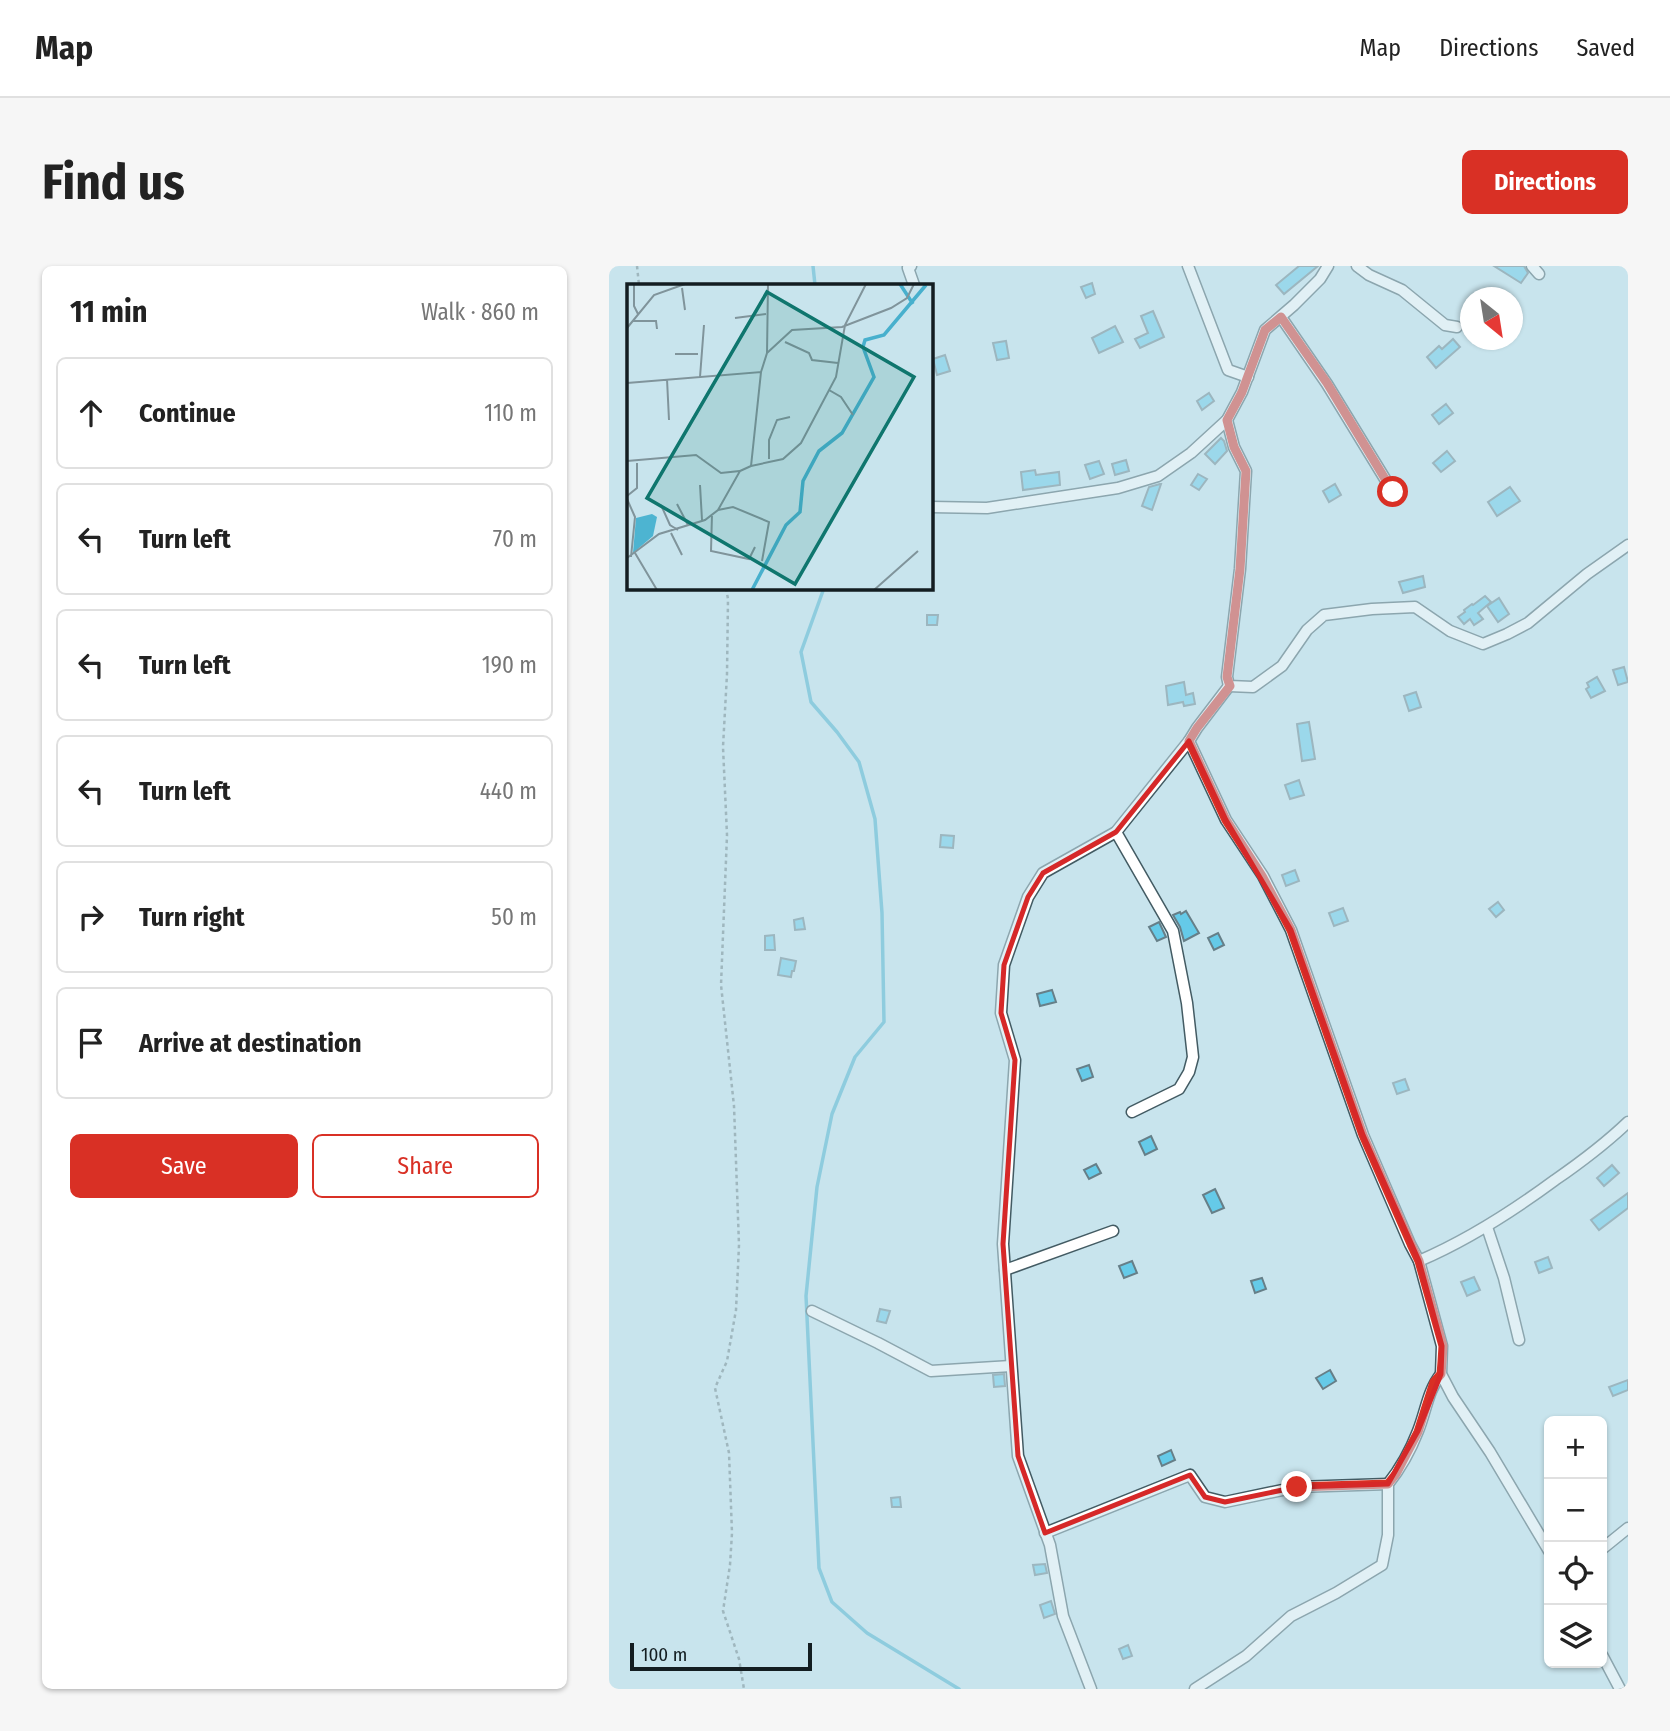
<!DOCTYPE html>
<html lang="en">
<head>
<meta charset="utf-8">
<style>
  body { margin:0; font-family:"Fira Sans Condensed",sans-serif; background:#f6f6f6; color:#222 }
  .controls { position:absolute; right:21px; bottom:21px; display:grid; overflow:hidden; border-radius:10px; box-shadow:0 2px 5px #0004 }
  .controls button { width:63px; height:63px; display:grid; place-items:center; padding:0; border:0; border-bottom:2px solid #e0e0e0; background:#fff; color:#222; font:35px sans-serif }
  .compass { position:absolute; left:851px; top:21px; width:63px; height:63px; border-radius:50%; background:#fff; box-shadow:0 2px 5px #0004; rotate:150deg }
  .scale { position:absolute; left:21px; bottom:18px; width:182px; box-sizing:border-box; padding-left:7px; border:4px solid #131d21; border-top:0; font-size:19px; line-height:24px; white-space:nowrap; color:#131d21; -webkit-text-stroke:5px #c8e4ed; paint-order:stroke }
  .stop { position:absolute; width:21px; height:21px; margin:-16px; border:5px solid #d93025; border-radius:50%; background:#fff }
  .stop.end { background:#d93025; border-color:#fff; box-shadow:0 2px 7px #0008 }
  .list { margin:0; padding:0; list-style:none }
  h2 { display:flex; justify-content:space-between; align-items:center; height:91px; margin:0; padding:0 28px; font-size:30px }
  h2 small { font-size:23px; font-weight:400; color:#767676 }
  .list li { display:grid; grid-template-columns:46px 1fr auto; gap:21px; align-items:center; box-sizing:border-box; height:112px; margin:0 14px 14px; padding:0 14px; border:2px solid #e0e0e0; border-radius:10px }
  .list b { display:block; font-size:26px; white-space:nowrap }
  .list em { font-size:23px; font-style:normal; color:#767676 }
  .actions { display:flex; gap:14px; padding:21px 28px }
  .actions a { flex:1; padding:16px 0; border:2px solid #d93025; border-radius:10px; text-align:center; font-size:24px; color:#d93025 }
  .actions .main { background:#d93025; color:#fff }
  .icon { flex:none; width:38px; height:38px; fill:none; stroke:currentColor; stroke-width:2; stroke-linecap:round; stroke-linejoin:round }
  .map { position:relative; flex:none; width:1019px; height:1423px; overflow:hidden; border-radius:10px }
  header { display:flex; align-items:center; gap:42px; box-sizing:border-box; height:98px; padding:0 35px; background:#fff; border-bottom:2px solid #e0e0e0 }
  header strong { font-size:33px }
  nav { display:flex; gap:38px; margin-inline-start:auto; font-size:24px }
  .intro { display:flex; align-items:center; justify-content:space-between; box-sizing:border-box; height:168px; padding:0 42px }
  h1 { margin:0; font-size:49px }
  .button { padding:18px 32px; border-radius:10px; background:#d93025; color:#fff; font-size:24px; font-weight:700 }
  main { display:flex; gap:42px; padding:0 42px }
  aside { flex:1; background:#fff; border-radius:10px; box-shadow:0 2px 5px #0004 }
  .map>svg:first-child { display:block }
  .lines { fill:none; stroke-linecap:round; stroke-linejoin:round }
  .stream { stroke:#48b0cd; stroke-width:3.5 }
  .building { fill:#65cae8; stroke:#667f88; stroke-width:2 }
  .street-casing { stroke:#435b63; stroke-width:13 }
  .path { stroke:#6d8086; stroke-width:2.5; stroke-dasharray:3.5 3.5; stroke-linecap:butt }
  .street { stroke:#fff; stroke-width:10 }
  .route { stroke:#d93025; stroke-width:9 }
  .marked { fill:none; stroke:#d62828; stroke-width:5; stroke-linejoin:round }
  .inset-river { fill:none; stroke:#48b0cd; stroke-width:3.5 }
  .inset-road { fill:none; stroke:#80949b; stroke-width:2 }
  .view { fill:#0f766e; fill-opacity:0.15; stroke:#0f766e; stroke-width:3.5 }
  .inset-edge { fill:none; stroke:#131d21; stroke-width:3.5 }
</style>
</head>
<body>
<header>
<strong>Map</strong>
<nav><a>Map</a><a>Directions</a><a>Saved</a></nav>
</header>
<div class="intro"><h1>Find us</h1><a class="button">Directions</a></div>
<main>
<aside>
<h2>11 min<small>Walk · 860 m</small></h2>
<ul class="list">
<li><svg class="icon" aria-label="ahead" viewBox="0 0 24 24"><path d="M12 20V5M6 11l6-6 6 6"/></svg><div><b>Continue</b></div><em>110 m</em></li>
<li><svg class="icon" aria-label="left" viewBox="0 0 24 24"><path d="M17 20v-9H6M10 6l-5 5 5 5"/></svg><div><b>Turn left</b></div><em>70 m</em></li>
<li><svg class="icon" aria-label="left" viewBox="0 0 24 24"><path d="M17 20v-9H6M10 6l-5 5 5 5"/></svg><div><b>Turn left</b></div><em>190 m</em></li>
<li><svg class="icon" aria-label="left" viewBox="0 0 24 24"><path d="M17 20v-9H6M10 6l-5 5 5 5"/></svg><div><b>Turn left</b></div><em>440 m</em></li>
<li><svg class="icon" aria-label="right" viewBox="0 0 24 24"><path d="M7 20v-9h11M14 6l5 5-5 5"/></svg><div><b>Turn right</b></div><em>50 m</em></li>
<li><svg class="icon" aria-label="arrive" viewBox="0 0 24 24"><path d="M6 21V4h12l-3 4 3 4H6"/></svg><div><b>Arrive at destination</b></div></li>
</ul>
<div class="actions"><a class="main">Save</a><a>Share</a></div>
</aside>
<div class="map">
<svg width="1019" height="1423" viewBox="0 0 1019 1423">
  <rect width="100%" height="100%" fill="#c8e4ed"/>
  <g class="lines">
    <g class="stream">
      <polyline points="204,0 206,19"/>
      <polyline points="215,322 192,386 202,436 228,466 250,496 266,553 273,647 275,756 246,791 223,848 208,921 197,1030 210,1302 223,1336 258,1367 350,1423"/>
    </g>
  </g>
  <g class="building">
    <polygon points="690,0 709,0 675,28 667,19"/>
    <polygon points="885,0 915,0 919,7 912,17"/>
    <polygon points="483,17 486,28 477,32 472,21"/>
    <polygon points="544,45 555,71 531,82 526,73 539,67 532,50"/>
    <polygon points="506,60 514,76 490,87 483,72"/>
    <polygon points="844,73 851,81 827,102 818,91 830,80 833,83"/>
    <polygon points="397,75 400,92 388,94 384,77"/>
    <polygon points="336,89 341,105 328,109 324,93"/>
    <polygon points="600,127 605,135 593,144 588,135"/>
    <polygon points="837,138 844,147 830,158 823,149"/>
    <polygon points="612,172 615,175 618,185 606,198 596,188"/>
    <polygon points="838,185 846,195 832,206 824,197"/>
    <polygon points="517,194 520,205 506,209 503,198"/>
    <polygon points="490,195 495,208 481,213 476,199"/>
    <polygon points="426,204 427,209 450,206 451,219 414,224 412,206"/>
    <polygon points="589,208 598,213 590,224 582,219"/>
    <polygon points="551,218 552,218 543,244 533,240 540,221"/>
    <polygon points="726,218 732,229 720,236 714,225"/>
    <polygon points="901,221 911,235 888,250 879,236"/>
    <polygon points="814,310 816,321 794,327 790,316"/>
    <polygon points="876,330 882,336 869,347 874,353 865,359 861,353 855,358 849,351 856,346 855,344 863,338 864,339"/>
    <polygon points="890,332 900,348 889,356 878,340"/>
    <polygon points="318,349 329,349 328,359 318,359"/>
    <polygon points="1015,401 1019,416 1009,419 1004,404"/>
    <polygon points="988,411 996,425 982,432 977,423 980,421 978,417"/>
    <polygon points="575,416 577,429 584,427 586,438 575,440 574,436 559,439 557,420"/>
    <polygon points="807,426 812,441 800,445 795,430"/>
    <polygon points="700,456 706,493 693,495 688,458"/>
    <polygon points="690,514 695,529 681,533 676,519"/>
    <polygon points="332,569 345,570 344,582 331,581"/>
    <polygon points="686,604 690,615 677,620 673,609"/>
    <polygon points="889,636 895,644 887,651 880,643"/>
    <polygon points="734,642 739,655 725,660 720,647"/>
    <polygon points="577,645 590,667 575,675 571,661 564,649 571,646 572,648"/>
    <polygon points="194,652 196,663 186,664 185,654"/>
    <polygon points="550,656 557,671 548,675 540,661"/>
    <polygon points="609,667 615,679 605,684 599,672"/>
    <polygon points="165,669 166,684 156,684 156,670"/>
    <polygon points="172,692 187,695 185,705 183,705 182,711 169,709"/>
    <polygon points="443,724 447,736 431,740 428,728"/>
    <polygon points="480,799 484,811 473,815 468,803"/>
    <polygon points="796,813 800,824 788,828 784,817"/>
    <polygon points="542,870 548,883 536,889 530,876"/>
    <polygon points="487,898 492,907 480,913 475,904"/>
    <polygon points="1003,899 1010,907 995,920 988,912"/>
    <polygon points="606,923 615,942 603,947 594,929"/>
    <polygon points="1019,927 1019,942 990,964 982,954"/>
    <polygon points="939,991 943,1002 930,1007 926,996"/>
    <polygon points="523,995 528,1007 515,1012 510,1000"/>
    <polygon points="865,1011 871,1024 858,1030 852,1016"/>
    <polygon points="653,1012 657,1023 646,1027 642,1015"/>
    <polygon points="271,1043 281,1045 277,1057 268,1055"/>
    <polygon points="721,1104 727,1115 714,1123 707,1112"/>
    <polygon points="395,1108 396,1120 385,1121 384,1109"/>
    <polygon points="1019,1114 1019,1124 1004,1130 1000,1121"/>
    <polygon points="562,1184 566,1194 553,1200 549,1190"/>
    <polygon points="291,1231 292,1241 283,1241 282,1232"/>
    <polygon points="436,1298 438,1307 426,1309 424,1299"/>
    <polygon points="442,1335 446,1348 435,1352 431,1339"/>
    <polygon points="519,1379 523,1390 514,1393 510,1383"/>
  </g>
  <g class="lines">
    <defs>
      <g id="street">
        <polyline points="302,0 299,2 305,19"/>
        <polyline points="579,0 619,104 639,111"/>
        <polyline points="719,0 711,13 685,39 656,64 633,126 618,154 625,181 637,205 631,303 618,411 620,420 644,421 673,400 698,364 715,349 763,343 806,341 841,365 874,378 898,368 919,357 978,308 1019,279"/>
        <polyline points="748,0 760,9 793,24 836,59 848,61"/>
        <polyline points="923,0 930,8"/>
        <polyline points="672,51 718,118 784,226"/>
        <polyline points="322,241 378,242 509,222 549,210 582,187 618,154"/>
        <path d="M 620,420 L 588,462 L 580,475 L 617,554 L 654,610 L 682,664 L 754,869 L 801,978 L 810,995 C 859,974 904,945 946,914 C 972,896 996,878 1019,856"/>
        <polyline points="507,566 564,665 578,737 584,791 580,806 570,823 523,846"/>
        <polyline points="878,961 895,1012 910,1074"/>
        <polyline points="810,995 833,1080 832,1108 844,1131 881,1186 940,1285"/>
        <polyline points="396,1004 504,965"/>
        <polyline points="203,1045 269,1077 322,1105 402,1100"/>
        <polyline points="436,1267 581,1209 596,1231 616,1236 688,1221 779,1218"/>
        <polyline points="993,1283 1019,1262"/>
        <polyline points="993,1389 1011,1423"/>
        <polyline points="482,1423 454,1350 441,1279 409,1190 394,978 406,794 392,747 395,699 419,631 434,607 507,566 580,475"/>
        <path d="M 586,1423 L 637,1390 L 682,1350 L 727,1327 L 773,1299 L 779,1269 L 779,1218 C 791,1203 802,1183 809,1165 C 817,1145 819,1124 832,1108"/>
      </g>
    </defs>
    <use href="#street" class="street-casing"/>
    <g class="path">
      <polyline points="28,0 30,19"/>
      <polyline points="117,322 119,333 118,408 114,481 118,569 112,719 125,840 130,979 127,1044 118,1095 106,1122 120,1187 123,1267 121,1299 114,1345 130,1393 135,1423"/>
    </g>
    <use href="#street" class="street"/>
  </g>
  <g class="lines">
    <polyline class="route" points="688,1221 779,1218 787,1208 809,1166 825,1116 832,1108 833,1096 834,1080 810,995 802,978 754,869 682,664 653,610 617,554 580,475 588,462 621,420 618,411 631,303 637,205 625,181 618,154 633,126 656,64 672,51 718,117 784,226"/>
  </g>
  <path d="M0 0H1019V1423H0ZM 580,475 L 617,554 L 682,664 L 754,869 L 810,995 L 833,1080 L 832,1108 L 809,1165 L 779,1218 L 688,1221 L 616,1236 L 596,1231 L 581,1209 L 436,1267 L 409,1190 L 394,978 L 406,794 L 392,747 L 395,699 L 419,631 L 434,607 L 507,566 Z" fill="#c8e4ed" fill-opacity=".55" fill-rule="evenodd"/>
  <path class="marked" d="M 580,475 L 617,554 L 682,664 L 754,869 L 810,995 L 833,1080 L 832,1108 L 809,1165 L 779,1218 L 688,1221 L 616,1236 L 596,1231 L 581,1209 L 436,1267 L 409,1190 L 394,978 L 406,794 L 392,747 L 395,699 L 419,631 L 434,607 L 507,566 Z"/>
  <g transform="translate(18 18)">
    <rect width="306" height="306" fill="#c8e4ed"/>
    <path d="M 25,230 L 30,233 L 26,252 L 6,269 L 9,234 Z" fill="#4db4d1"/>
    <path class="inset-river" d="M 273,0 L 286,20M 125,306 L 159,241 L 173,228 L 176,197 L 192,167 L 215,149 L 247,93 L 236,63 L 238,56 L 257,51 L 299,1"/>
    <path class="inset-road" d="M 7,0 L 7,22 L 11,30M 55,4 L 58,26M 108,34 L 139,30M 6,37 L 29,37 L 30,45M 0,44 L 27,11 L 58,0M 158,58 L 182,69 L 185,76 L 211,79M 140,69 L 165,46 L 215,43 L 264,24 L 280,14 L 287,0M 48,70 L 71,70M 134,88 L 140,69 L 141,0M 73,93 L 77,41M 40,95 L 42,136M 0,99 L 134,88 L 124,182 L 113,187M 202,106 L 214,113 L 226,131M 142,175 L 142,156 L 150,136 L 163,133M 0,177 L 69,171 L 94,189 L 113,187 L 91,226 L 78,236 L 32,250 L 0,274M 124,182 L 156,175 L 174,159 L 209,93 L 218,41 L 239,0M 73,201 L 75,236M 0,212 L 10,204 L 10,179M 0,215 L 8,233 L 4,273M 50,220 L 61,241M 34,221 L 43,241 L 51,246M 91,226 L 106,223 L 142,238 L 135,277M 85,230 L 84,267 L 122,275 L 128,263M 44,249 L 55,271M 8,269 L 30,306M 247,306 L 291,267"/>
    <path class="view" d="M 140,8 L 287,93 L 168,300 L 20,214 Z"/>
    <rect width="306" height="306" class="inset-edge"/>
  </g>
</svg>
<div class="controls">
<button>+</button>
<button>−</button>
<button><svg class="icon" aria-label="locate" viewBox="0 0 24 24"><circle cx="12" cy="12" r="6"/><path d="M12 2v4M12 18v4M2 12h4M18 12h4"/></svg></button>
<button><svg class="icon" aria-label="layers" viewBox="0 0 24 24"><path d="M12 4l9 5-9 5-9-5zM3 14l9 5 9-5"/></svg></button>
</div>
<svg class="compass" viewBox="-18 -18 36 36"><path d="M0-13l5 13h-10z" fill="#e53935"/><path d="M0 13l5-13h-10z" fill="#767676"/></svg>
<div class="scale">100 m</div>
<div class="stop" style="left:784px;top:226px"></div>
<div class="stop end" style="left:688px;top:1221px"></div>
</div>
</main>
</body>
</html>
